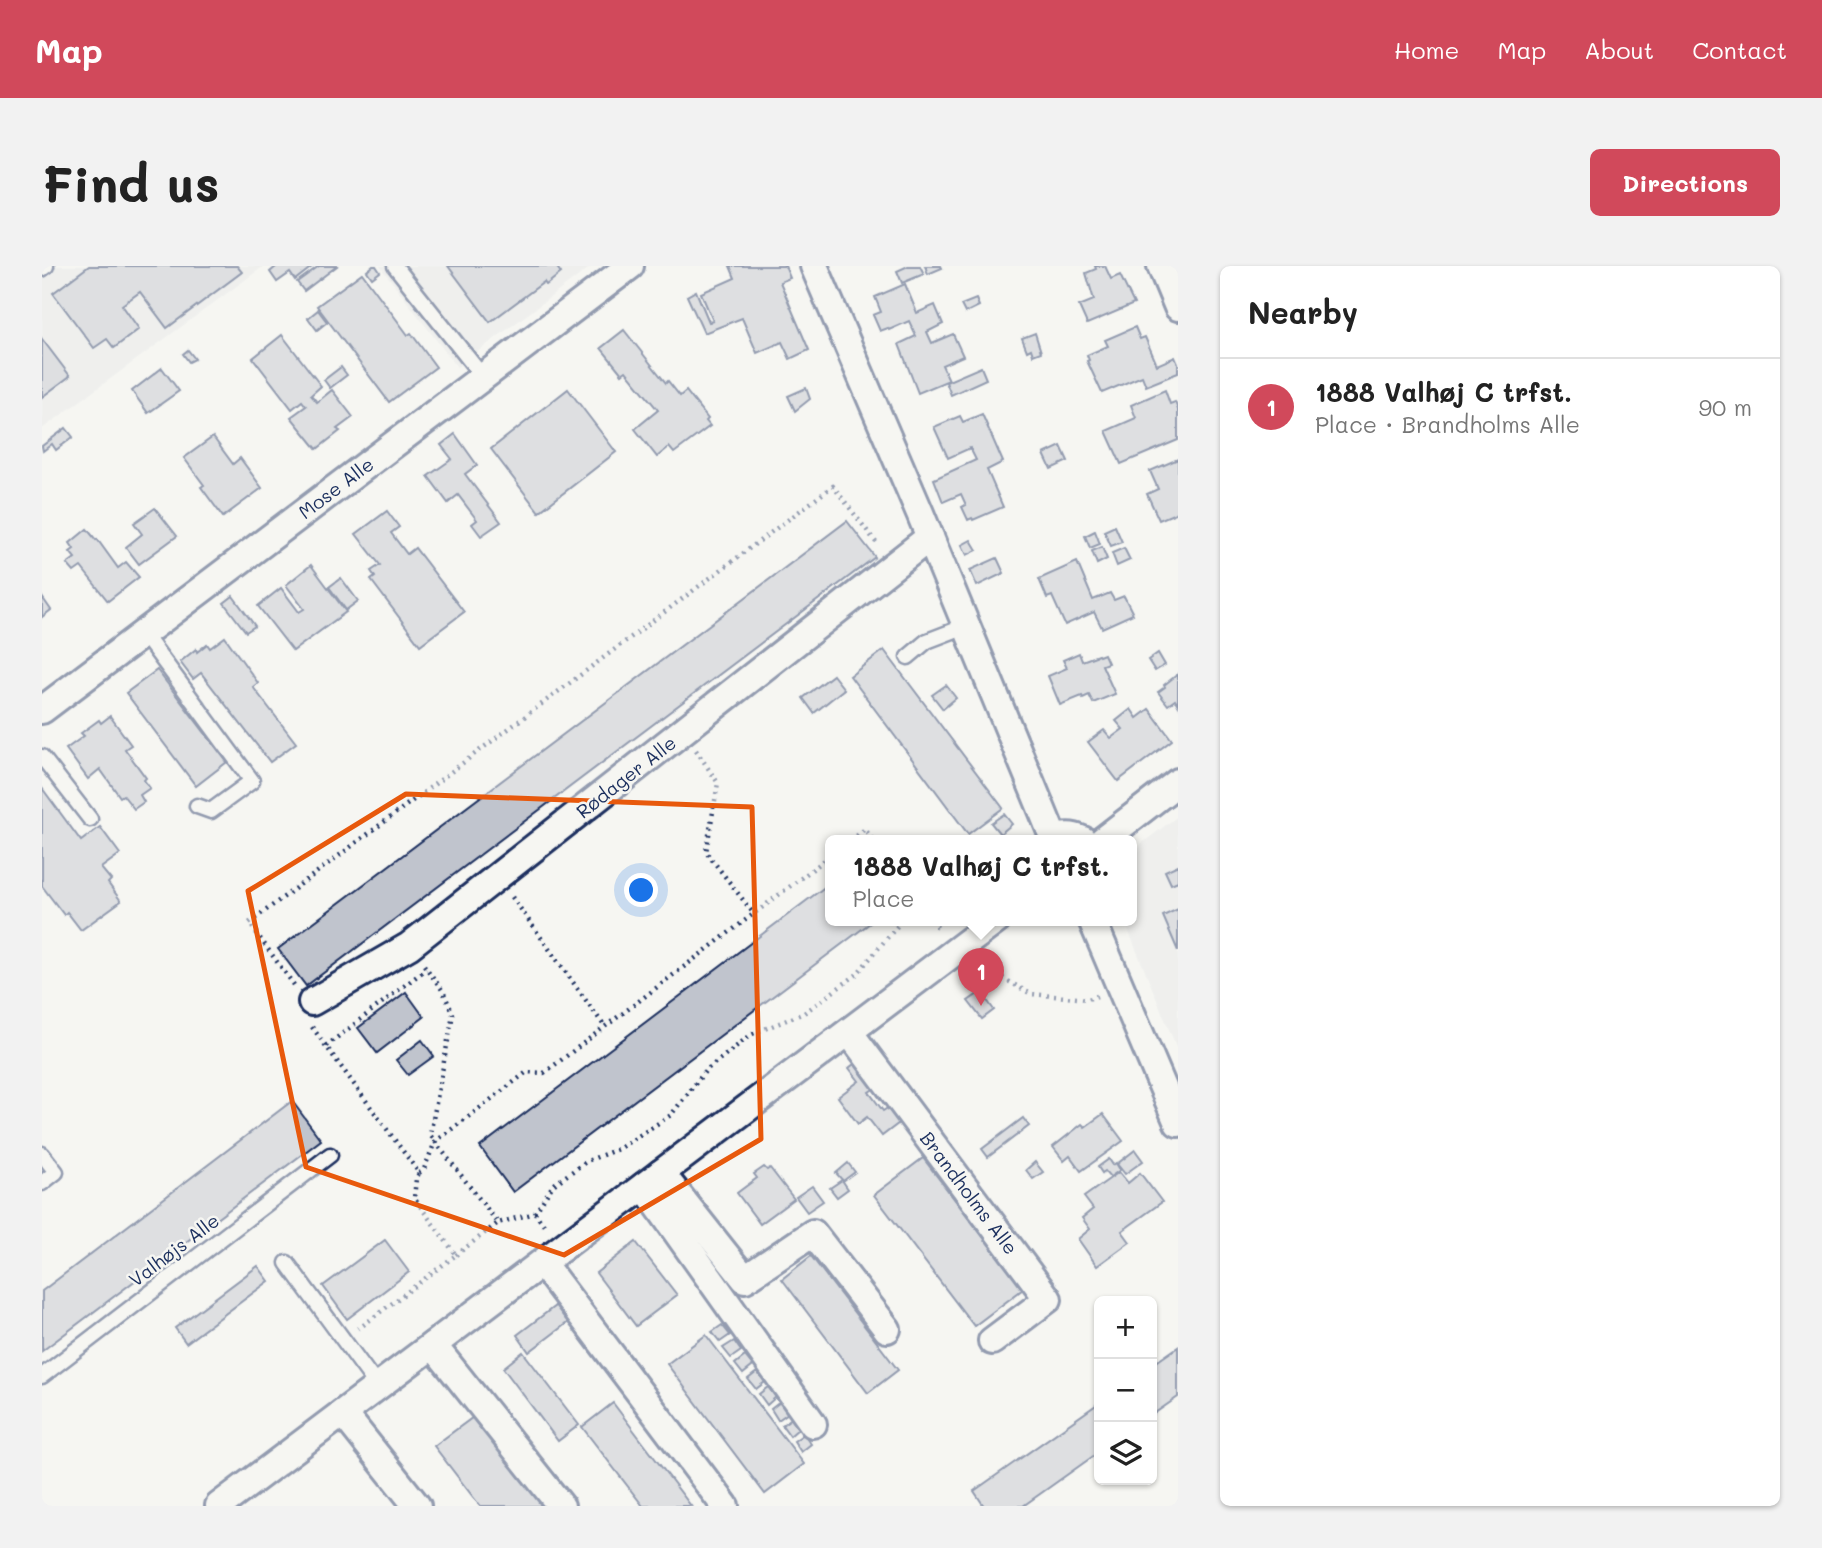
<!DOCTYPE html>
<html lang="en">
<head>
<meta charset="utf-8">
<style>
  body { margin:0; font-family:Mali,sans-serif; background:#f2f2f2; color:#222 }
  .controls { position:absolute; right:21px; bottom:21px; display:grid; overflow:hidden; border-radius:10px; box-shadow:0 2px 5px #0004 }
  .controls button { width:63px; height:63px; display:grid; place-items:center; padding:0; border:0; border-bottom:2px solid #e0e0e0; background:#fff; color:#222; font:35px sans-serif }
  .you { position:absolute; left:600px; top:625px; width:24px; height:24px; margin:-18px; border:5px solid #fff; border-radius:50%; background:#1a73e8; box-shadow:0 0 0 10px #1a73e833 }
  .badge { display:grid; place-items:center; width:46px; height:46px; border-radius:50%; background:#d1495b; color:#fff; font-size:23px; font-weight:700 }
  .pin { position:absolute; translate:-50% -58px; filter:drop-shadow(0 2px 4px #0008) }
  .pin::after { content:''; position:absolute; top:37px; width:24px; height:21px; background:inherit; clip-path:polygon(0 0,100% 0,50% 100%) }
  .popup { position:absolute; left:783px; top:569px; width:312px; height:91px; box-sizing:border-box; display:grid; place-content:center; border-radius:10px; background:#fff; filter:drop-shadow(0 2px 5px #0005); font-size:23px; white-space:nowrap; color:#767676 }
  .popup b { font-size:26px; color:#222 }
  .popup::after { content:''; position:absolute; left:50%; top:100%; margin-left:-14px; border:14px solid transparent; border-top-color:#fff }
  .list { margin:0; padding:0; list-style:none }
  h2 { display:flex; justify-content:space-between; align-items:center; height:91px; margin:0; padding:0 28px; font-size:30px }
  h2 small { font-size:23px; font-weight:400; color:#767676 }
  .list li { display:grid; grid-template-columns:46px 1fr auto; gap:21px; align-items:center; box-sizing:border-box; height:98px; padding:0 28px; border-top:2px solid #e0e0e0 }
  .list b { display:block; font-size:26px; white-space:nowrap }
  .list p { margin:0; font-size:23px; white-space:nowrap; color:#767676 }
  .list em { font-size:23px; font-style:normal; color:#767676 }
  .icon { flex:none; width:38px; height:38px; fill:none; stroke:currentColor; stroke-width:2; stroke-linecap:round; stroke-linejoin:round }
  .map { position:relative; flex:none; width:1136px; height:1240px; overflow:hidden; border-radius:10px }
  header { display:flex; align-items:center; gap:42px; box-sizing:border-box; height:98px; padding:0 35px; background:#d1495b; color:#fff }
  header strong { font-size:33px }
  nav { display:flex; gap:38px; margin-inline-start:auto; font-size:24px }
  .intro { display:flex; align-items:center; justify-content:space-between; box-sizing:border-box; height:168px; padding:0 42px }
  h1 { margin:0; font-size:49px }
  .button { padding:18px 32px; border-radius:10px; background:#d1495b; color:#fff; font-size:24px; font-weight:700 }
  main { display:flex; gap:42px; padding:0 42px }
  aside { flex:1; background:#fff; border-radius:10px; box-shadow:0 2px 5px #0004 }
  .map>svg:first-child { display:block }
  .built { fill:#e6e7e7 }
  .building { fill:#c0c4cd; stroke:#1b2f5e; stroke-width:2 }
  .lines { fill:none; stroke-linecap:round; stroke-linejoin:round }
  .service-casing { stroke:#1b2f5e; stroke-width:19 }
  .minor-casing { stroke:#1b2f5e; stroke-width:32 }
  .path { stroke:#1b2f5e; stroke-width:4.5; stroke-dasharray:2 5; stroke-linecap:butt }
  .service { stroke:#f6f6f2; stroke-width:14 }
  .minor { stroke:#f6f6f2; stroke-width:26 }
  .marked { fill:none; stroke:#e8590c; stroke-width:5; stroke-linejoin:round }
  .labels { text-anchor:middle; stroke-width:5; stroke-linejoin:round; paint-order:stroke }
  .street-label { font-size:19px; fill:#1b2f5e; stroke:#f6f6f2 }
</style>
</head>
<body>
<header>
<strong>Map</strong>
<nav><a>Home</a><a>Map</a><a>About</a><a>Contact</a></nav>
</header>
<div class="intro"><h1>Find us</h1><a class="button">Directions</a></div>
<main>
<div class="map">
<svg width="1136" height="1240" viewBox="0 0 1136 1240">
  <rect width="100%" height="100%" fill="#f6f6f2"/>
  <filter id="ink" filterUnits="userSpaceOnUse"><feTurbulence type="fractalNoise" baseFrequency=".0143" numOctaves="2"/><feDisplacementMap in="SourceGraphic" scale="14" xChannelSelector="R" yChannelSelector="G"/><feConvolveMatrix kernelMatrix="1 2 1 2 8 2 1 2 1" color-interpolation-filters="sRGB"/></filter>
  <g filter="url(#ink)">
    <g class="built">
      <polygon points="0,0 222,0 0,163"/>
      <polygon points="338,0 550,0 415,101"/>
      <polygon points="1136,550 1136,785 1082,654 1090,654 1090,605 1099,578"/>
    </g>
    <g class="building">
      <polygon points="47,0 195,0 200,6 125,62 98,26 80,39 97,63 72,82 65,73 52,82 11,27"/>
      <polygon points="235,0 271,0 253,14 248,7 235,16 228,6"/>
      <polygon points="277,0 295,0 262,25 255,16"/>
      <polygon points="331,0 334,0 338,6 330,12 325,5"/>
      <polygon points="406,0 514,0 519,7 504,19 502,16 448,56"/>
      <polygon points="688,0 743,0 748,12 738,16 767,84 748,93 740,76 715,87 700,52 662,67 645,30 654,25 667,56 671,55 659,27 693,12"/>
      <polygon points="866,0 878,0 882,8 860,17 855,5"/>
      <polygon points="883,0 899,0 900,2 886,8"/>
      <polygon points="1053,0 1063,0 1069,13 1078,9 1092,38 1045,58 1037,40 1052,34 1044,7 1054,3"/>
      <polygon points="320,7 366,69 369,67 394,101 347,136 275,40"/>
      <polygon points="863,18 875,47 893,39 901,58 885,66 890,77 911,68 921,90 900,99 907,114 876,127 857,78 874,70 867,55 847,64 846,62 838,65 831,49 839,46 833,31"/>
      <polygon points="934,33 937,40 923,47 919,39"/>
      <polygon points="276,44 285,56 275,64 266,52"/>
      <polygon points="1093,61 1098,73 1103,71 1115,99 1133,91 1136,98 1136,107 1104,120 1100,110 1060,127 1045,95 1047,94 1045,89 1066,80 1063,74"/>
      <polygon points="582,64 624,117 626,115 638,130 644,125 666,153 664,155 668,160 632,187 627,181 615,191 593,163 616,144 584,105 580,108 559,82"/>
      <polygon points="993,67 999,86 991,89 989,83 985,85 980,72"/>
      <polygon points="240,69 279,120 269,129 275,136 290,124 311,151 295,163 298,165 275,183 249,151 264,140 260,135 250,143 211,92"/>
      <polygon points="0,73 28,110 0,131"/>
      <polygon points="146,84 153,93 147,96 141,88"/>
      <polygon points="299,101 305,109 288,122 282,114"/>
      <polygon points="939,101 944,113 909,129 904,116"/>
      <polygon points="120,102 137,125 106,147 90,125"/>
      <polygon points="764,122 768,133 753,145 746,130"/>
      <polygon points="526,123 574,186 497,246 449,183"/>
      <polygon points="1123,124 1128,138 1133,136 1136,144 1136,174 1079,198 1064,165 1094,152 1089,139"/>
      <polygon points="940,148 961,196 945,204 961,241 931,254 930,252 926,254 920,241 924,239 919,228 901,236 892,213 934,194 928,182 906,192 892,161 918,150 921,156"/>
      <polygon points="24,162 31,171 14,184 10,178 1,185 0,180"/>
      <polygon points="413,168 435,199 423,208 459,256 439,270 430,258 435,254 416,229 406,237 386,210 410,193 399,179"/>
      <polygon points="171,171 191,198 198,192 220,222 181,251 159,221 162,219 142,192"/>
      <polygon points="1019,180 1026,195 1009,203 1002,188"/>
      <polygon points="1136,193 1136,246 1117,254 1105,228 1116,223 1108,205"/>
      <polygon points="113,242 135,270 97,298 84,281 100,268 92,257"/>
      <polygon points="345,245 357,261 349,267 365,288 373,282 422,346 378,379 329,314 333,311 329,305 338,299 314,268"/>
      <polygon points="805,255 833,291 264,720 236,683"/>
      <polygon points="1073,260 1080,276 1069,280 1062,265"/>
      <polygon points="45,263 54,274 55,273 76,302 84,296 97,311 66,335 39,301 32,306 25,298 33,292 28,286 32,283 28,277"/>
      <polygon points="1053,265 1058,278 1048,282 1043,270"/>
      <polygon points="929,274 935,284 925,289 920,279"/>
      <polygon points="1060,281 1065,293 1055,298 1050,285"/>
      <polygon points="1082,282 1088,294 1075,300 1070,287"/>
      <polygon points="955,292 962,307 935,320 928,304"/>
      <polygon points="1035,296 1051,334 1068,327 1072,334 1082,330 1091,348 1060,362 1052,346 1023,359 1010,330 1005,332 997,313"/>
      <polygon points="269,299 304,346 251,385 216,340 239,322 257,346 262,343 244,319"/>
      <polygon points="299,312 316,335 304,344 287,321"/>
      <polygon points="191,330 213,360 204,366 182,337"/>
      <polygon points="0,331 9,344 0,351"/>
      <polygon points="183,371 216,417 211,421 254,477 228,496 159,407 151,413 138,396 154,383 155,386 165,378 168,382"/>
      <polygon points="842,384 961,542 926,568 808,410"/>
      <polygon points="1037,387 1040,395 1056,389 1057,390 1062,388 1066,397 1060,399 1073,428 1051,437 1047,429 1041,432 1040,430 1018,439 1006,410 1025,402 1021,394"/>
      <polygon points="1116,387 1123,399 1113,405 1106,394"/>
      <polygon points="115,404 185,496 154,520 84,427"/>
      <polygon points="1136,408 1136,439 1133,434 1126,439 1116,426 1123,421 1122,419"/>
      <polygon points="791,409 802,423 772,447 761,432"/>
      <polygon points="904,419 914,432 901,443 890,429"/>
      <polygon points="1089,443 1095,452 1107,443 1130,474 1076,515 1046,476 1062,464 1069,472 1081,463 1074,455"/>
      <polygon points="68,450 89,479 83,483 104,512 102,514 108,522 98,529 102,536 92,543 81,529 78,531 58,503 46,513 24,483 42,470 39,467 57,454 59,457"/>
      <polygon points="0,522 39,575 58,561 78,588 59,602 69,614 66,617 79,635 39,664 25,646 22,649 0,620"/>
      <polygon points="962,548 970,558 958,568 949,557"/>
      <polygon points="1136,599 1136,615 1129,618 1123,605"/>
      <polygon points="788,617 788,654 832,654 471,926 438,881"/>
      <polygon points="1136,643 1136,685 1121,650"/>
      <polygon points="364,726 382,751 335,787 316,762"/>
      <polygon points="939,726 952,744 940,753 926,735"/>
      <polygon points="380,774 392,790 366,809 354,794"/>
      <polygon points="817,794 836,820 827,826 841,845 850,839 861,854 840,870 825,851 816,858 796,831 817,815 807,802"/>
      <polygon points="250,835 279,874 0,1085 0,1025"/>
      <polygon points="1061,848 1081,875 1039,905 1028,890 1022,895 1011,881 1040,858 1043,861"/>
      <polygon points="981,852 987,860 946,891 940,883"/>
      <polygon points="1093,884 1101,895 1083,908 1075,898"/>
      <polygon points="881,892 981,1023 932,1060 832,929"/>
      <polygon points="1067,893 1071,899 1074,897 1078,904 1068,911 1063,905 1060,907 1056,901"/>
      <polygon points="993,896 1001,906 991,913 984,904"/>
      <polygon points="806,897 813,906 801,915 794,907"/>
      <polygon points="722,901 725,904 728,902 752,933 718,958 695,927 715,912 712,908"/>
      <polygon points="1077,906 1086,917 1098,907 1120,936 1080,965 1088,976 1055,1000 1036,973 1048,963 1040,952 1051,943 1042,931"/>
      <polygon points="800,914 806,923 795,931 788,922"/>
      <polygon points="770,920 781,935 765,946 754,931"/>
      <polygon points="343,974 367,1006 305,1053 281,1020"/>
      <polygon points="594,976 635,1029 594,1060 554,1007"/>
      <polygon points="769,990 856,1104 826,1127 740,1013"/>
      <polygon points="216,1000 227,1015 144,1077 133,1062"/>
      <polygon points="517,1037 529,1054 487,1086 475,1069"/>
      <polygon points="680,1059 688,1069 678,1076 670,1066"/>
      <polygon points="664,1069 762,1198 723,1228 625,1098"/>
      <polygon points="692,1075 699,1085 689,1092 681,1082"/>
      <polygon points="1136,1081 1136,1131 1110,1149 1110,1099"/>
      <polygon points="481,1086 537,1159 516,1175 461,1102"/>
      <polygon points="703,1090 711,1100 701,1108 693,1098"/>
      <polygon points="715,1106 723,1116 714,1123 706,1113"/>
      <polygon points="726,1121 734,1131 725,1139 717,1128"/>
      <polygon points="738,1136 746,1147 736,1154 729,1143"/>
      <polygon points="571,1137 649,1240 601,1240 540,1161"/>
      <polygon points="1057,1137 1057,1186 981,1240 942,1240 932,1225"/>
      <polygon points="434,1149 501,1237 497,1240 438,1240 392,1180"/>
      <polygon points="750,1152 757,1162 748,1170 740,1159"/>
      <polygon points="762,1168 769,1178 759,1186 752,1175"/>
    </g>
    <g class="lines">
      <defs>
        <g id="service">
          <polyline points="353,0 441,111"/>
          <polyline points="0,3 4,0"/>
          <polyline points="101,367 210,515 169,545 155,540"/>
          <polyline points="866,391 885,375 924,360"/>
          <polyline points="0,491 48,553"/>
          <polyline points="0,888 14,906 0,917"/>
          <polyline points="245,997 336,1121"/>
          <polyline points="0,1110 288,889"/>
        </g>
        <g id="minor">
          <polyline points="772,0 878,247 1012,573"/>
          <polyline points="1119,0 1136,41"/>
          <polyline points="0,444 588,0"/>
          <path d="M 1011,574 C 1022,569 1030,569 1041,574"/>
          <polyline points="1061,574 1136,516"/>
          <polyline points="1050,654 1136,857"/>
          <polyline points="270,736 367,680 888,271"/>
          <polyline points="807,766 1006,1033 950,1075"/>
          <polyline points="619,907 703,1013 771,967 845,1063"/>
          <polyline points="602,920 771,1158"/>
          <polyline points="500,997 683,1240"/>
          <polyline points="391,1079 519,1240"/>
          <polyline points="301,1147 375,1240"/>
          <polyline points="177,1240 955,654"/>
        </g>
      </defs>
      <use href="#service" class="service-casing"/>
      <use href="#minor" class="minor-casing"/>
      <g class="path">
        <polyline points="654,484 676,517 664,586 712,648"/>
        <polyline points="809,574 823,563 831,574"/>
        <polyline points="470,631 563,761"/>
        <polyline points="890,654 898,665"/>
        <polyline points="936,698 989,728 1046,733 1055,730"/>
        <polyline points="382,699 401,725 411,748 388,869 456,957 493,947 504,962"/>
        <polyline points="252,719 207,657 791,220 836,279"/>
        <polyline points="270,761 377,907 374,913 372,932 414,989 316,1063"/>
        <polyline points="284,780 384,703"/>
        <polyline points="377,907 382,903 393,876 485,806 502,807 788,590"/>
        <polyline points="493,947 511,919 545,895 576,883 629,849 664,804 710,768 762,747 814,709 857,658 862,654"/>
        <polyline points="414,989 456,957"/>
      </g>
      <use href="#service" class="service"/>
      <use href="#minor" class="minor"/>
    </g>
  </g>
  <path d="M0 0H1136V1240H0ZM 364,528 L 710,541 L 719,873 L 522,989 L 264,901 L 206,625 Z" fill="#f6f6f2" fill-opacity=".55" fill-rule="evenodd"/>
  <path class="marked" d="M 364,528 L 710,541 L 719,873 L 522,989 L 264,901 L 206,625 Z"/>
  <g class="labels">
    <g class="street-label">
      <text transform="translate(294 222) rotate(-37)" y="7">Mose Alle</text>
      <text transform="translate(584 511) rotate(-38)" y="7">Rødager Alle</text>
      <text transform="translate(927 927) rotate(53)" y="7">Brandholms Alle</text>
      <text transform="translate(132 984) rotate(-37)" y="7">Valhøjs Alle</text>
    </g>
  </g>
</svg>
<div class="controls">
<button>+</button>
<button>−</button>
<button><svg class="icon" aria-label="layers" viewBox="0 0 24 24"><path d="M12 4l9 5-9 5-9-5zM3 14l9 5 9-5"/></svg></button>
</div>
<div class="you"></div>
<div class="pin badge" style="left:939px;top:740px">1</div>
<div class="popup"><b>1888 Valhøj C trfst.</b>Place</div>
</div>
<aside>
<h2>Nearby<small></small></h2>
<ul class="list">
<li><span class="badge">1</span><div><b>1888 Valhøj C trfst.</b><p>Place · Brandholms Alle</p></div><em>90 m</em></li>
</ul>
</aside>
</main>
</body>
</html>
